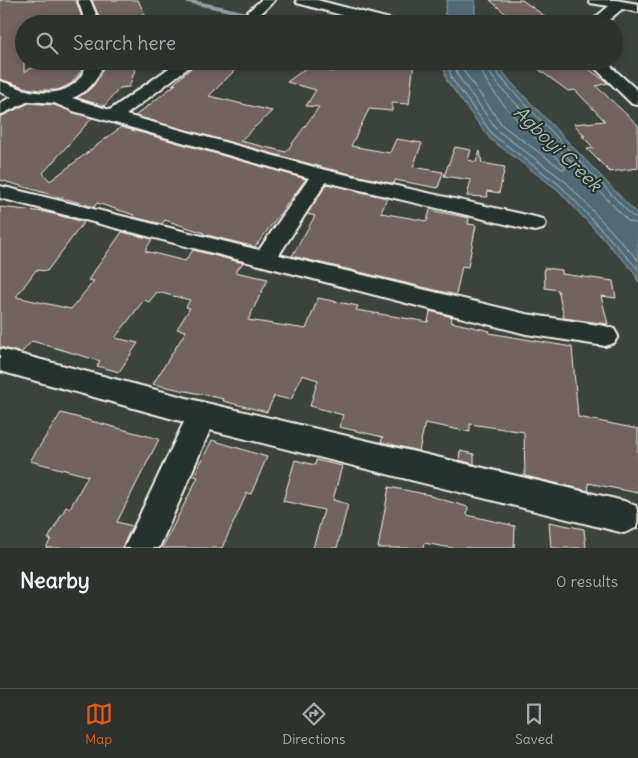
<!DOCTYPE html>
<html lang="en">
<head>
<meta charset="utf-8">
<style>
  body { margin:0; font-family:Delius,sans-serif; background:#353a35; color:#f1f3f6 }
  .list { margin:0; padding:0; list-style:none }
  h2 { display:flex; justify-content:space-between; align-items:center; height:65px; margin:0; padding:0 20px; font-size:21px }
  h2 small { font-size:16px; font-weight:400; color:#a7aaaa }
  .icon { flex:none; width:28px; height:28px; fill:none; stroke:currentColor; stroke-width:2; stroke-linecap:round; stroke-linejoin:round }
  .map { position:relative; flex:none; width:638px; height:548px; overflow:hidden }
  .search { position:absolute; background:#2d322d; box-shadow:0 2px 8px #0003; left:15px; right:15px; top:15px; height:55px; display:flex; align-items:center; gap:12px; box-sizing:border-box; padding:0 18px; border-radius:28px; color:#a7aaaa; font-size:19px }
  .sheet { height:140px; background:#2d322d }
  nav { display:flex; justify-content:space-around; align-items:center; box-sizing:border-box; height:70px; border-top:1px solid #484d49; background:#2d322d; font-size:14px; color:#a7aaaa }
  nav a { display:grid; justify-items:center; gap:2px }
  nav .on { color:#ea580c }
  .map>svg:first-child { display:block }
  .water { fill:#516b76; stroke:#92a1a4 }
  .lines { fill:none; stroke-linecap:round; stroke-linejoin:round }
  .shore { stroke:#b3bbba; stroke-width:1 }
  .stream { stroke:#92a1a4; stroke-width:4 }
  .building { fill:#71645f; stroke:#f4f1e8 }
  .minor-casing { stroke:#f4f1e8; stroke-width:4 }
  .minor { fill:#26332d; fill-rule:evenodd }
  .labels { text-anchor:middle; stroke-width:4; stroke-linejoin:round; paint-order:stroke }
  .water-label { font-size:19px; font-style:italic; fill:#b3bbba; stroke:#26332d }
</style>
</head>
<body>
<div class="map">
<svg width="638" height="548" viewBox="0 0 638 548">
  <rect width="100%" height="100%" fill="#3c423c"/>
  <filter id="ink" filterUnits="userSpaceOnUse"><feTurbulence type="fractalNoise" baseFrequency=".02" numOctaves="2"/><feDisplacementMap in="SourceGraphic" scale="10" xChannelSelector="R" yChannelSelector="G"/><feConvolveMatrix kernelMatrix="1 2 1 2 8 2 1 2 1" color-interpolation-filters="sRGB"/></filter>
  <g filter="url(#ink)">
    <g class="water">
      <polygon points="447,0 475,0 475,24 443,24"/>
      <polygon points="442,61 495,61 510,81 638,215 638,282 634,272 558,190 490,139 447,81"/>
    </g>
    <g class="lines">
      <g class="shore">
        <polyline points="447,61 452,79 493,135 561,186 638,269"/>
        <polyline points="454,61 458,76 498,131 566,182 638,260"/>
        <path d="M 461,61 L 465,73 L 503,126 L 562,169 L 565,169 L 565,166 C 536,137 490,100 477,61"/>
        <polyline points="485,61 486,69 502,89 628,221 638,224"/>
        <polyline points="491,61 492,66 507,85 632,216 638,218"/>
      </g>
      <polyline class="stream" points="183,0 295,24"/>
    </g>
    <g class="building">
      <polygon points="0,0 76,0 84,24 24,24 24,72 45,61 86,61 82,70 72,83 58,90 40,90 27,88 0,79"/>
      <polygon points="92,0 138,0 145,15 142,16 146,24 102,24"/>
      <polygon points="490,0 522,0 556,24 517,24"/>
      <polygon points="106,61 138,61 129,87 120,88 104,106 77,98 94,85"/>
      <polygon points="199,61 223,61 240,65 209,96 272,111 240,141 286,152 319,107 306,106 316,90 287,82 310,65 333,72 341,61 414,61 409,104 392,103 392,111 369,109 351,146 390,153 396,139 422,143 413,167 443,172 438,188 395,180 394,184 325,168 135,116 176,84 172,85"/>
      <polygon points="549,61 578,61 608,83 596,86 638,125 638,168 610,172 587,149 594,148 582,136 585,136 574,124 605,121 575,90 568,91 538,69 555,66"/>
      <polygon points="29,103 54,105 92,118 43,173 50,181 121,127 306,179 255,247 203,234 204,233 165,220 162,224 133,217 134,215 97,203 94,207 0,180 0,117"/>
      <polygon points="455,147 471,150 468,160 476,162 480,151 482,163 505,167 499,193 487,191 488,197 467,196 471,180 444,176"/>
      <polygon points="327,184 387,198 381,213 427,221 430,210 469,218 468,224 476,225 468,267 462,266 456,295 292,256 315,216 307,214"/>
      <polygon points="0,207 45,212 84,222 47,271 36,270 16,297 71,309 94,281 88,280 122,232 152,239 145,251 185,261 193,250 243,263 235,272 268,279 248,320 306,329 318,298 358,306 356,310 428,322 430,311 452,317 451,322 490,331 489,333 572,347 578,417 638,429 638,493 588,483 589,491 525,476 524,432 470,424 470,432 425,423 419,451 381,442 383,437 339,427 343,415 310,406 318,380 302,375 291,400 274,396 267,412 223,401 224,399 153,384 186,331 177,329 190,308 186,307 190,300 157,292 149,302 144,300 115,338 138,343 119,372 97,366 100,361 32,341 21,353 0,347"/>
      <polygon points="544,268 562,270 562,274 613,281 616,298 601,296 608,324 564,318 558,290 545,288"/>
      <polygon points="61,413 159,439 117,522 132,526 122,548 46,548 51,539 48,539 66,507 70,508 88,476 30,461"/>
      <polygon points="212,440 267,457 251,494 247,493 222,548 162,548 198,477 194,476"/>
      <polygon points="460,451 474,454 474,464 459,460"/>
      <polygon points="295,460 315,465 316,460 342,466 333,500 348,504 337,548 313,548 324,510 283,501"/>
      <polygon points="389,487 430,495 430,496 468,507 467,515 515,526 514,548 452,548 424,543 423,548 378,548"/>
      <polygon points="549,522 584,529 586,548 551,548"/>
    </g>
    <g class="lines">
      <defs>
        <g id="minor">
          <polygon points="78,0 90,0 100,24 86,24"/>
          <polygon points="261,0 275,0 250,24 234,24"/>
          <polygon points="296,0 317,0 397,21 399,24 375,24 297,3"/>
          <polygon points="589,0 616,0 638,4 638,12 622,9 604,24 588,24 609,6 590,3"/>
          <path d="M 88,61 L 104,61 C 98,80 90,91 72,98 L 110,110 L 179,61 L 197,61 L 126,115 L 325,170 L 535,217 L 543,219 L 546,224 L 543,229 L 535,231 L 326,182 L 279,255 L 526,314 L 605,326 L 614,329 L 618,336 L 614,343 L 605,346 L 526,334 L 0,198 L 0,186 L 259,250 L 309,178 L 73,111 L 54,103 L 29,101 L 0,115 L 0,103 L 12,97 L 0,92 L 0,81 C 10,84 20,89 30,91 C 58,96 79,90 88,61 Z"/>
          <polygon points="588,61 605,61 638,91 638,105 632,104"/>
          <path d="M 0,349 L 202,402 L 624,501 L 636,506 C 638,513 638,521 636,528 L 624,533 L 210,430 L 159,548 L 124,548 L 184,422 L 0,371 Z"/>
        </g>
      </defs>
      <use href="#minor" class="minor-casing"/>
      <use href="#minor" class="minor"/>
    </g>
  </g>
  <g class="labels">
    <g class="water-label">
      <text transform="translate(558 148) rotate(44)" y="7">Agboyi Creek</text>
    </g>
  </g>
</svg>
<div class="search"><svg class="icon" aria-label="search" viewBox="0 0 24 24"><circle cx="10" cy="10" r="6"/><path d="M15 15l6 6"/></svg>Search here</div>
</div>
<section class="sheet">
<h2>Nearby<small>0 results</small></h2>
<ul class="list">
</ul>
</section>
<nav>
<a class="on"><svg class="icon" aria-label="map" viewBox="0 0 24 24"><path d="M3 6l6-2 6 2 6-2v14l-6 2-6-2-6 2zM9 4v14M15 6v14"/></svg>Map</a>
<a><svg class="icon" aria-label="directions" viewBox="0 0 24 24"><path d="M12 3l9 9-9 9-9-9zM9 14v-3h6M13 9l2 2-2 2"/></svg>Directions</a>
<a><svg class="icon" aria-label="saved" viewBox="0 0 24 24"><path d="M7 4h10v16l-5-4-5 4z"/></svg>Saved</a>
</nav>
</body>
</html>
